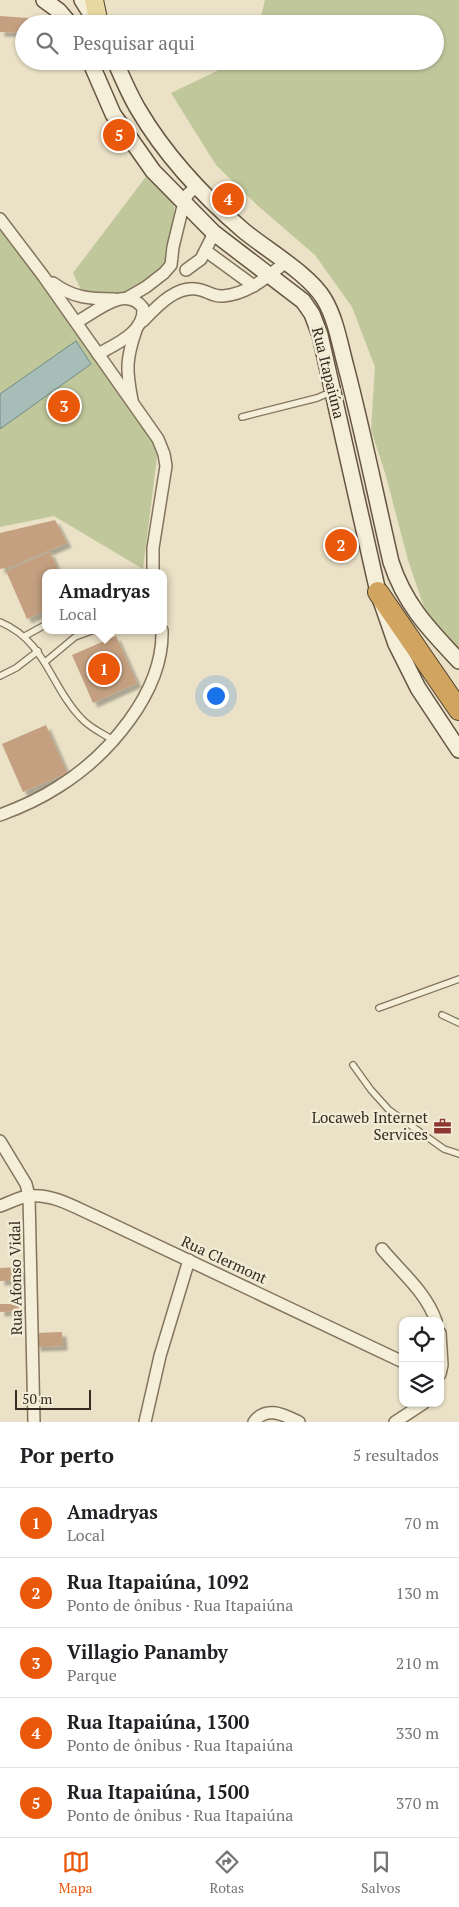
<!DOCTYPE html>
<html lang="pt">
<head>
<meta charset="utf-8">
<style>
  body { margin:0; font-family:"PT Serif",serif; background:#f2f2f2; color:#202124 }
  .controls { position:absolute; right:15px; bottom:15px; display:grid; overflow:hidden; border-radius:10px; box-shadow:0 1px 4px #0004 }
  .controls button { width:45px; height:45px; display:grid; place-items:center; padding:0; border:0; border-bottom:1px solid #e0e0e0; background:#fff; color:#202124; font:25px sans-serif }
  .scale { position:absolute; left:15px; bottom:12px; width:76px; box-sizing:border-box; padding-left:5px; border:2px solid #352b20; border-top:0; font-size:14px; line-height:18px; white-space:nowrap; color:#352b20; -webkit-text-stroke:4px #f2ebd5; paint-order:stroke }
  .you { position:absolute; left:215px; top:695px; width:18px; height:18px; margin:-12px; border:4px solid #fff; border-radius:50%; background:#1a73e8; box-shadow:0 0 0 8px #1a73e833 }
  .badge { display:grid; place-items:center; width:32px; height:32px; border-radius:50%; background:#ea580c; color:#fff; font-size:16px; font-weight:700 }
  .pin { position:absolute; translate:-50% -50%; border:2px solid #fff; box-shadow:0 1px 5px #0006 }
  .popup { position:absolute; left:42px; top:569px; width:125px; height:65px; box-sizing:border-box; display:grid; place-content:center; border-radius:10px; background:#fff; filter:drop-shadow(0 1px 4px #0005); font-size:16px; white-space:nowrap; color:#757577 }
  .popup b { font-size:19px; color:#202124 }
  .popup::after { content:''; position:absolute; left:50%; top:100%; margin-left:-10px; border:10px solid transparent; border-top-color:#fff }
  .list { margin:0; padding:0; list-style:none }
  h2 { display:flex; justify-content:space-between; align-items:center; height:65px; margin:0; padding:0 20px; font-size:21px }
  h2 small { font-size:16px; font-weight:400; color:#757577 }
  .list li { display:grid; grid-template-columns:32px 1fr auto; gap:15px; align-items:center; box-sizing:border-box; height:70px; padding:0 20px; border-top:1px solid #e0e0e0 }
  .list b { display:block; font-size:19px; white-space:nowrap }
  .list p { margin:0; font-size:16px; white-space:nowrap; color:#757577 }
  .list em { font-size:16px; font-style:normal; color:#757577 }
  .icon { flex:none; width:28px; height:28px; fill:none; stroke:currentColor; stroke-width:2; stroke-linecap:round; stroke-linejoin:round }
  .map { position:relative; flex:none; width:459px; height:1422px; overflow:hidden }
  .search { position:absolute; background:#fff; box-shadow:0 1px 4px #0004; left:15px; right:15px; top:15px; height:55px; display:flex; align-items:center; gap:12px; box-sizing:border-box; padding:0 18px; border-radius:28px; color:#757577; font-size:19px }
  .sheet { height:415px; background:#fff }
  nav { display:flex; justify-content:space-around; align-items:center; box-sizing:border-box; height:70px; border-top:1px solid #e0e0e0; background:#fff; font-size:14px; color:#757577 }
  nav a { display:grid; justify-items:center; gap:2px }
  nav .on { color:#ea580c }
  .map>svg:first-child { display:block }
  .green { fill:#c0c79b }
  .water { fill:#a7beb8; stroke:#6f8b86 }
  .building { fill:#c4a080; filter:url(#shadow) }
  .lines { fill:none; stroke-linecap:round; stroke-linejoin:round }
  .lane-casing { stroke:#83745d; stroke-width:8 }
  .street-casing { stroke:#83745d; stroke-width:14 }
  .secondary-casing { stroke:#655541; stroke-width:18 }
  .primary-casing { stroke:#524231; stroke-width:20 }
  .highway-casing { stroke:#524231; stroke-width:22 }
  .lane { stroke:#f5eed8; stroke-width:5.5 }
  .street { stroke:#f5eed8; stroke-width:11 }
  .secondary { stroke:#f5eed8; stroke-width:15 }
  .primary { stroke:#e9d7a2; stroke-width:18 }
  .highway { stroke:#d1a55f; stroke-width:20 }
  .labels { text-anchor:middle; stroke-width:5; stroke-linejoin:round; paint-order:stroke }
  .street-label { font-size:15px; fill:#352b20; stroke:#f2ebd5 }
  .poi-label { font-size:15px; fill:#352b20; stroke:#f2ebd5; text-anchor:end }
</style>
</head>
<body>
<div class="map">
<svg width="459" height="1422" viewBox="0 0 459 1422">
  <defs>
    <filter id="shadow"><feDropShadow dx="4.5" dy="4.5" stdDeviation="1" flood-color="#0004"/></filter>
  </defs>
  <rect width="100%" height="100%" fill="#eae1c6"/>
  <g class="green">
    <polygon points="265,0 459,0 459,650 447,639 425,610 408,560 386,476 371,430 375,367 352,307 315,255 258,206 216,165 171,93 223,68 229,61 435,61 435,24 259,24"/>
    <polygon points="148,174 174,204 175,223 168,263 145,285 126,295 83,294 73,273"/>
    <polygon points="0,227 41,280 158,449 143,569 54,516 0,527"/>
  </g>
  <polygon class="water" points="76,341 91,364 0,429 0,394"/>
  <g class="building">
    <polygon points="0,16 28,18 27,24 24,24 24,33 0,32"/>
    <polygon points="55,520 67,543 10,567 0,569 0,533"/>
    <polygon points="50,552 59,573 45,573 45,611 27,619 6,571"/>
    <polygon points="116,636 137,683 93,703 72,655"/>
    <polygon points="46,725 67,773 23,792 2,744"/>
    <polygon points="21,1267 22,1280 0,1281 0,1268"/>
    <polygon points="0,1304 21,1304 21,1311 0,1312"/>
    <polygon points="62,1332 63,1346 36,1347 36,1333"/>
  </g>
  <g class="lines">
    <defs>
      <g id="lane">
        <polyline points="242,417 317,398 331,392"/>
        <path d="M 0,622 C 46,641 50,686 81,718 C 90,728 102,733 113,740"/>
        <polyline points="25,636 45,625"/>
        <polyline points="45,662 75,637 94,630"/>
        <polyline points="0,676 16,668 38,651"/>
        <polyline points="379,1008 459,979"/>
        <polyline points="442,1015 459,1023"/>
        <polyline points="353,1065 371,1090 389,1110 444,1149 459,1154"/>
      </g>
      <g id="street">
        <polyline points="0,219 44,277 158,439 164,454 166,466 153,548 153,573"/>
        <polyline points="206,251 254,286"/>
        <polyline points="186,270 201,259 214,233"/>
        <path d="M 53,283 C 73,298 90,299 115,299"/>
        <polyline points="127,298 146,287 164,273 171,265 173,247 184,202 188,194 197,186"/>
        <path d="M 143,321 C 157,306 178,283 201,290 C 209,292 214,297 223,296 C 248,294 267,277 286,262"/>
        <path d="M 77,322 C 96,312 125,284 143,308 C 145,332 116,344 98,354"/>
        <path d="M 132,400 C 126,370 126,359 136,330"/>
        <path d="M 0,815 C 19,808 41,798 58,787 C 108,756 164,692 162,630"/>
        <polyline points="0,1141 26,1184 29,1196 34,1422"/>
        <path d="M 0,1206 C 9,1203 19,1197 29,1196 C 53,1193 78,1209 99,1218 L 403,1362"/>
        <path d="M 382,1249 C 401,1272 426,1292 436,1321"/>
        <polyline points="440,1333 442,1365 440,1374"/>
        <polyline points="145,1422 160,1356 189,1260"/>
        <path d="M 254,1422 C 266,1405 284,1415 299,1422"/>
        <polyline points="395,1422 424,1403"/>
      </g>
      <g id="secondary">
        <polyline points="44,0 59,11 70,24"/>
        <polyline points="82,0 96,22"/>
        <polyline points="90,61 113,114 153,171 214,233 303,301 312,314 320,335 378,592 396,644 418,688 459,750"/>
        <path d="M 115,61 C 122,77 129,94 138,109 C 165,155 203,196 244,231 C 267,250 309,274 324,299 C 336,319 340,345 346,367 C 363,432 376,497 391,562 C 405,605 429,629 459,661"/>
      </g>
      <polyline id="primary" points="94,0 99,24"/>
      <polyline id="highway" points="378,592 459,710"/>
    </defs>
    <use href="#lane" class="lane-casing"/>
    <use href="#street" class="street-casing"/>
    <use href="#secondary" class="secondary-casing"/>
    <use href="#primary" class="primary-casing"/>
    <use href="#highway" class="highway-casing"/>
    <use href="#lane" class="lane"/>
    <use href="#street" class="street"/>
    <use href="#secondary" class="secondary"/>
    <use href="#primary" class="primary"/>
    <use href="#highway" class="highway"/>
  </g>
  <defs>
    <symbol id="office-bare" viewBox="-9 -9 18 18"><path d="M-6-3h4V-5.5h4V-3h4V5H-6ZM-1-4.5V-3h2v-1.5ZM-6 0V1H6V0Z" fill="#8d3733" stroke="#f2ebd5" stroke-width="2.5" paint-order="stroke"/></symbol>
  </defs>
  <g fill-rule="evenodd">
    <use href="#office-bare" x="430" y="1114" width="25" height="25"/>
  </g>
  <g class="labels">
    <g class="street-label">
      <text transform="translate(328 373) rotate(76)" y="5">Rua Itapaiúna</text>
      <text transform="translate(224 1260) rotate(25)" y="5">Rua Clermont</text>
      <text transform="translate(16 1278) rotate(-91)" y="5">Rua Afonso Vidal</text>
    </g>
    <g class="poi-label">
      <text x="428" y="1123">Locaweb Internet<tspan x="428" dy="17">Services</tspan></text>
    </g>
  </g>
</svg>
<div class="controls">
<button><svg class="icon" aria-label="locate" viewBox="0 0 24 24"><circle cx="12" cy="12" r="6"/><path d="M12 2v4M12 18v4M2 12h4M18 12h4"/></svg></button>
<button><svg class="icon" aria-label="layers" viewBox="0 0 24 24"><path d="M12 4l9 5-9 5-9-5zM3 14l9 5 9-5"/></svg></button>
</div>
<div class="scale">50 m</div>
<div class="you"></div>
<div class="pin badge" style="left:104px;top:669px">1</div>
<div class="popup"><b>Amadryas</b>Local</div>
<div class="pin badge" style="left:341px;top:545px">2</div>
<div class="pin badge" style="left:64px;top:406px">3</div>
<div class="pin badge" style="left:228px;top:199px">4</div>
<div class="pin badge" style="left:119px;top:135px">5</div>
<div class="search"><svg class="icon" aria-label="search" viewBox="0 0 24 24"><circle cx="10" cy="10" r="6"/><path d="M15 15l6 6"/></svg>Pesquisar aqui</div>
</div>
<section class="sheet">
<h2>Por perto<small>5 resultados</small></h2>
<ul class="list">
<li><span class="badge">1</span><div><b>Amadryas</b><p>Local</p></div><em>70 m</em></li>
<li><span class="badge">2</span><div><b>Rua Itapaiúna, 1092</b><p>Ponto de ônibus · Rua Itapaiúna</p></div><em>130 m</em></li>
<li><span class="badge">3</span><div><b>Villagio Panamby</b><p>Parque</p></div><em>210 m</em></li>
<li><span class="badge">4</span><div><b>Rua Itapaiúna, 1300</b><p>Ponto de ônibus · Rua Itapaiúna</p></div><em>330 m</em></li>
<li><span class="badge">5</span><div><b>Rua Itapaiúna, 1500</b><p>Ponto de ônibus · Rua Itapaiúna</p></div><em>370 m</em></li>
</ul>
</section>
<nav>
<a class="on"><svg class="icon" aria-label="map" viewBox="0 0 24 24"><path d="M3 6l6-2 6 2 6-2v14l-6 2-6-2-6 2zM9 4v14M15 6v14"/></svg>Mapa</a>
<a><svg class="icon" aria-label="directions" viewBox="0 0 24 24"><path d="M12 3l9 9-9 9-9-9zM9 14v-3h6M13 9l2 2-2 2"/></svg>Rotas</a>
<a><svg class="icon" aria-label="saved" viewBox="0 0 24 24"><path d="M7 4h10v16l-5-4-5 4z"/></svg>Salvos</a>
</nav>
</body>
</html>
